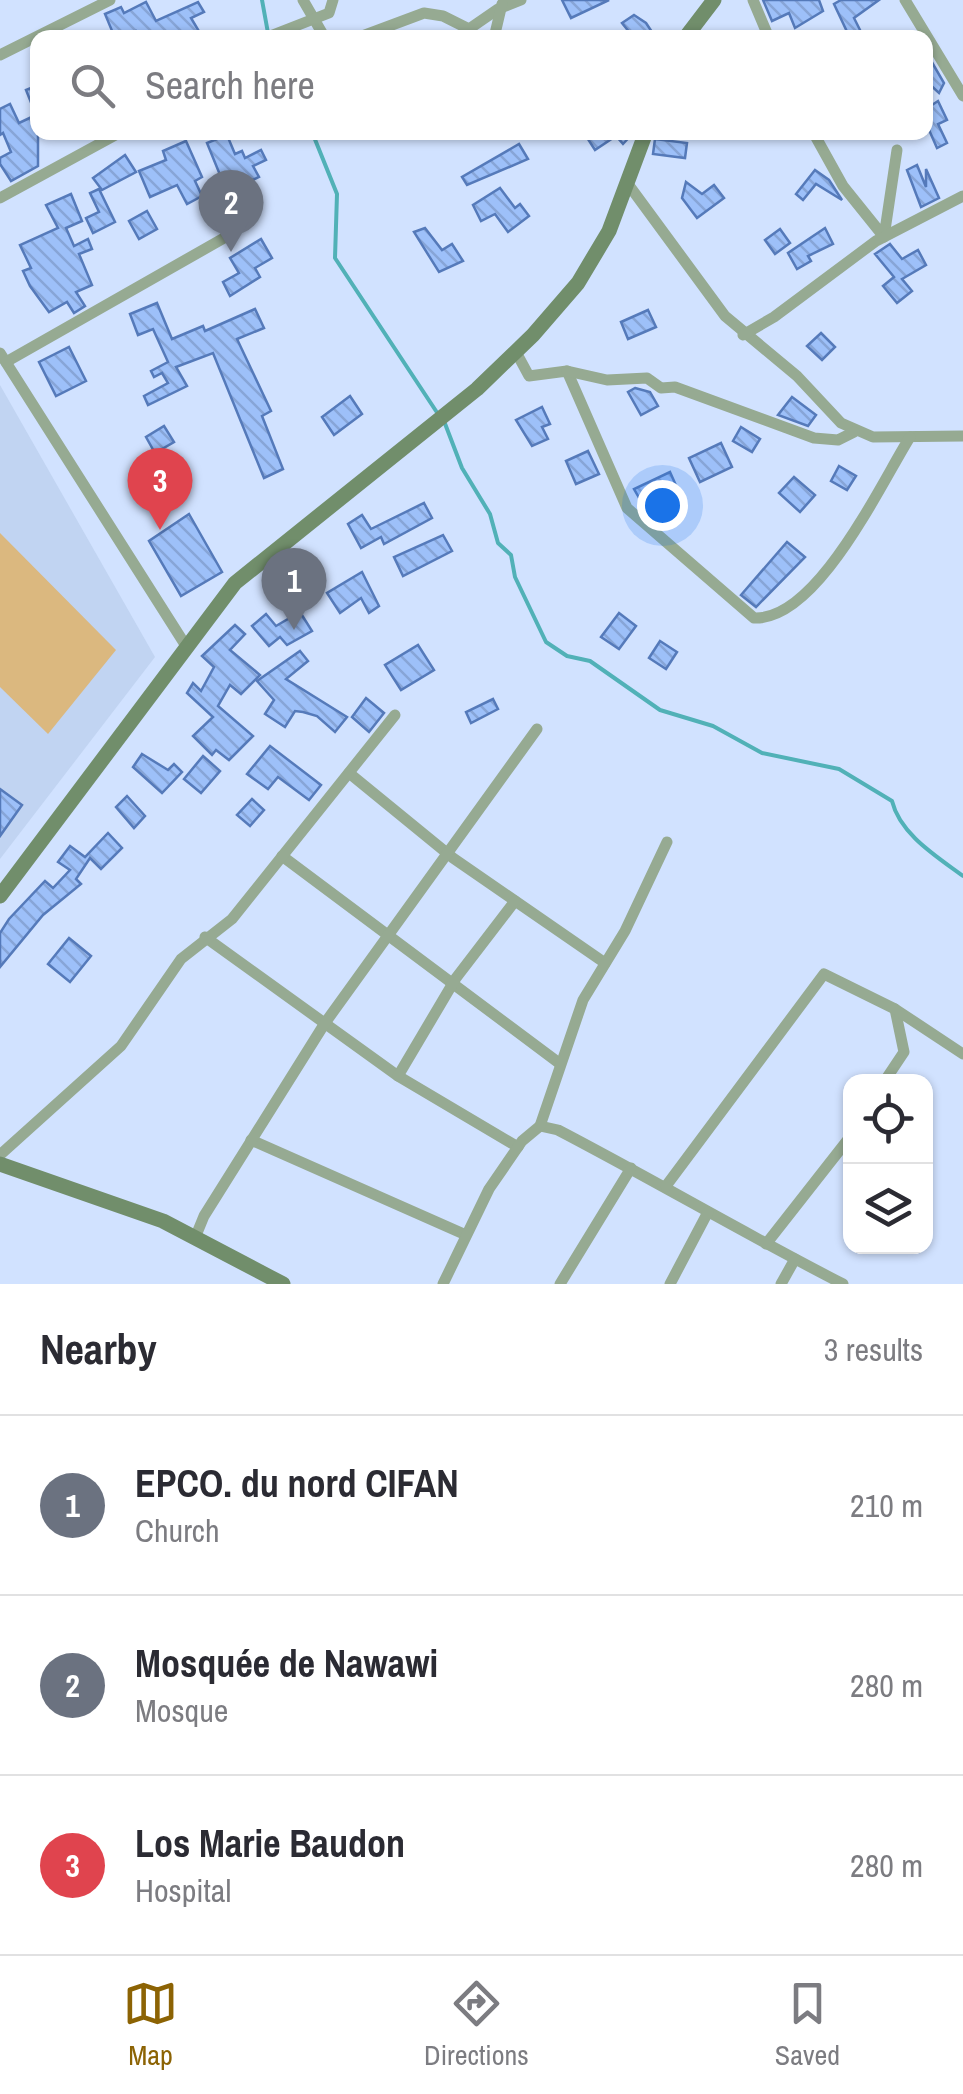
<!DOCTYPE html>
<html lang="en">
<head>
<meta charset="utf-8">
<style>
  body { margin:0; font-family:"Archivo Narrow",sans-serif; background:#f7f7f7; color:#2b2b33 }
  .controls { position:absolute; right:30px; bottom:30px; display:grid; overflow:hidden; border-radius:20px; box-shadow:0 2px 8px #0004 }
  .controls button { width:90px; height:90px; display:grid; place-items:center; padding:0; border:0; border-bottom:2px solid #e1e1e2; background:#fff; color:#2b2b33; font:50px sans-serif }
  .you { position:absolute; left:662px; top:505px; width:35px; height:35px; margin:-25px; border:8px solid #fff; border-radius:50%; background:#1a73e8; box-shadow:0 0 0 15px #1a73e833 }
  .badge { display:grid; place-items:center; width:65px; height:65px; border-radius:50%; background:#8c6304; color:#fff; font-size:32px; font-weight:700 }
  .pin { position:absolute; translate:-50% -82px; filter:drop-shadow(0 2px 5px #0008) }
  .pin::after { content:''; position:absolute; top:52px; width:35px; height:30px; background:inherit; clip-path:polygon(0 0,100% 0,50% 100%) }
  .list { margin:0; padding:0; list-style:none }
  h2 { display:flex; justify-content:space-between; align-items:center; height:130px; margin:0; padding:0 40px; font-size:42px }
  h2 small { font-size:32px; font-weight:400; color:#7c7c81 }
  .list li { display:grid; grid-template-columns:65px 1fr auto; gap:30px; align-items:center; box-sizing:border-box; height:180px; padding:0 40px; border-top:2px solid #e1e1e2 }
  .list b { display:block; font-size:38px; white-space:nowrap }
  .list p { margin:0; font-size:32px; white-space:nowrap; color:#7c7c81 }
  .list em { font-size:32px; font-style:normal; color:#7c7c81 }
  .icon { flex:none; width:55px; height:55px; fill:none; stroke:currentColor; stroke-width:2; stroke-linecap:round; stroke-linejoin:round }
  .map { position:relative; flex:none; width:963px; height:1284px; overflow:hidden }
  .search { position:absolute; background:#fff; box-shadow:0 2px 8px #0004; left:30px; right:30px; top:30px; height:110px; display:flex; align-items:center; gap:25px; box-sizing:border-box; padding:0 35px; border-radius:20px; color:#7c7c81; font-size:38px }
  .sheet { height:670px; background:#fff }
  nav { display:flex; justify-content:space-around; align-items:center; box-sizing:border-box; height:140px; border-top:2px solid #e1e1e2; background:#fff; font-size:28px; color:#7c7c81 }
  nav a { display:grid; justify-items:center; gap:5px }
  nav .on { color:#8c6304 }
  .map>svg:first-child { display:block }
  .built { fill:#c1d4f2 }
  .pitch { fill:#dbb87f }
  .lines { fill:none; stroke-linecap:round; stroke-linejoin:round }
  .stream { stroke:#51b1b7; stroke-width:4 }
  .building { fill:url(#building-back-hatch); stroke:#557aba; stroke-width:2.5 }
  .street { stroke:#96aa92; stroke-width:11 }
  .secondary { stroke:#718e6b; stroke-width:15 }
</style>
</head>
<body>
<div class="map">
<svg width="963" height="1284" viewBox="0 0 963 1284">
  <defs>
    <pattern id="building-back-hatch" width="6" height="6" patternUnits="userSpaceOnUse" patternTransform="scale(2.5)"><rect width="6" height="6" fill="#9dc0f9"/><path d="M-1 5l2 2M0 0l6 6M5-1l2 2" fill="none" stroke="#87a5d7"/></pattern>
  </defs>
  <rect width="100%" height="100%" fill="#d1e2ff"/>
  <polygon class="built" points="0,385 155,657 0,859"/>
  <polygon class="pitch" points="0,533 116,650 48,734 0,687"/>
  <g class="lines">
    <g class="stream">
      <polyline points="262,0 268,33"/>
      <polyline points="312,132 337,194 335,258 438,414"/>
      <path d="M 444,421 L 462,468 L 490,514 L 498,543 L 511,555 L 515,577 L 546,642 L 567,656 L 590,661 L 660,710 L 713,726 L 762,753 L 839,769 L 892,801 C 900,834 936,856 963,876"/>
    </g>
  </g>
  <g class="building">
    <polygon points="562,0 609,0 571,18"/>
    <polygon points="763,0 819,0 823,11 795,28 789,13 772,21"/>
    <polygon points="841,0 879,0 854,18 861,32 850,38 834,4"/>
    <polygon points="146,2 156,21 198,2 204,12 191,18 203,38 140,38 136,31 115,38 105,14 121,7 124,13"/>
    <polygon points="634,15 646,23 656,38 634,38 622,23"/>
    <polygon points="926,52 944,83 939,93 926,81"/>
    <polygon points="38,85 38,166 11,181 0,164 0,158 11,152 3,133 0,135 0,109 10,104 19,123 36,115 26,90"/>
    <polygon points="938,101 947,120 938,124 947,143 937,148 926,123 926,109"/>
    <polygon points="591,132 634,132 623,144 616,136 595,150 586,136"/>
    <polygon points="227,135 235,154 242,151 245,158 261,150 266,160 253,166 259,177 227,192 207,143"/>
    <polygon points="655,139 687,143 685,158 653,154"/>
    <polygon points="186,141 202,177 195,181 202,196 187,204 177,185 150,197 139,171 166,160 163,151"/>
    <polygon points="519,144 528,159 467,185 462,177"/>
    <polygon points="125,155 136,172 102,190 93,178"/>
    <polygon points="917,165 926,187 926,169 939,198 921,207 907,170"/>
    <polygon points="815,170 829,180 842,200 816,184 803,200 796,194"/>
    <polygon points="686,182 702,194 714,185 724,198 697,218 682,198"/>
    <polygon points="500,188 515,208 520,204 529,216 508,232 495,214 481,221 473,205"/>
    <polygon points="99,189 115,222 93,233 86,218 99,212 90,193"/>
    <polygon points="71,194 82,221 66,228 74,246 88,239 92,249 79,254 92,285 76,292 85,306 74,313 67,302 49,312 30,286 23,271 31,268 20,245 58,228 46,205"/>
    <polygon points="147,211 157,229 139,239 129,221"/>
    <polygon points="425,228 442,250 452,244 463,261 439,272 414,232"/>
    <polygon points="825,228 833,244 808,256 811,261 797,269 788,253"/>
    <polygon points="780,229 790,243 775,254 765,240"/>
    <polygon points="261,239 272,258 255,268 260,277 230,296 223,282 239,273 230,258"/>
    <polygon points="890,244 902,259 918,250 926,265 902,279 912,291 897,303 883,286 894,277 875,254"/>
    <polygon points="157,303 172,339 203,326 205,331 255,309 264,328 237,339 271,411 262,416 283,469 264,478 213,353 176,367 187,386 148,405 144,396 168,383 162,373 154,377 151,371 168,362 153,329 138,335 130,314"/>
    <polygon points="648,310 656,327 628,339 621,322"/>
    <polygon points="821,333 835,347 822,360 807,346"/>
    <polygon points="69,347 86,381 56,396 39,362"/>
    <polygon points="635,388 650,392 658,406 641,415 628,392"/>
    <polygon points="350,396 362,414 334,435 322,417"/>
    <polygon points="792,397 816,415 808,426 778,415"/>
    <polygon points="542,407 550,424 542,427 548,439 532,446 516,420"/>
    <polygon points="164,426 174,442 155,453 146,437"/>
    <polygon points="741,427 760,439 752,452 733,441"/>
    <polygon points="721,443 732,467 700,482 689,458"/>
    <polygon points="588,451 599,474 576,484 566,461"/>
    <polygon points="839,466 856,476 847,490 831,481"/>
    <polygon points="670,472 682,499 649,515 634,489"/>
    <polygon points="794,477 815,495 800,512 779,493"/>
    <polygon points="424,503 432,518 384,544 381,537 361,548 348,524 362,515 371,529"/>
    <polygon points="189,514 222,572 181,596 149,541"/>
    <polygon points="443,535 452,551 403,576 394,557"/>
    <polygon points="787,542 805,557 756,607 741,595"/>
    <polygon points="362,572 379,606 369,613 361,598 340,613 327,593"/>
    <polygon points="300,612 312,631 287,645 280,637 269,646 252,626 266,614 276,626"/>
    <polygon points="619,613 636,626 619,649 601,637"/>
    <polygon points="235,625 245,634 230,650 260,675 241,694 230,685 218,706 253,736 229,760 216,750 212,755 193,736 213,717 187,693 193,683 201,691 214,667 202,656"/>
    <polygon points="660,641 677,652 666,669 649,658"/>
    <polygon points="418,645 434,670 401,690 385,665"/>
    <polygon points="300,651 308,661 286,679 347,717 335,732 317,716 303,712 295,711 285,727 265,714 274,700 257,681"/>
    <polygon points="366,698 384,713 369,732 352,717"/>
    <polygon points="493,699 498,709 471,723 466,712"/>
    <polygon points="270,746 321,785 309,800 278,777 268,789 247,774"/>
    <polygon points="142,754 168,770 174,764 182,772 162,793 133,767"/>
    <polygon points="203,756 220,771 201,793 184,779"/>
    <polygon points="0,789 22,805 0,836"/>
    <polygon points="127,796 145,816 134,828 116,807"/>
    <polygon points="252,799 264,810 250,826 237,815"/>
    <polygon points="108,833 122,848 101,869 90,858 76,879 81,884 43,915 0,967 0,933 9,919 45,881 53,888 70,870 58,862 70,846 85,857"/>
    <polygon points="69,938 91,956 70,982 48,964"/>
  </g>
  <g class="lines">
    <g class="street">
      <polyline points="303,0 325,38"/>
      <polyline points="753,0 769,38"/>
      <polyline points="905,0 963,96"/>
      <polyline points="265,38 329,13 333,0"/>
      <polyline points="357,38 424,13 443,16 469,29 498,9 521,0"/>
      <polyline points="494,38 502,4"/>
      <polyline points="0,55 110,0"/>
      <polyline points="813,132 843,186 884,237 897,150"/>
      <polyline points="628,184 725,316 797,376 841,423 873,437 963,436"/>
      <polyline points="0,198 121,132"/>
      <polyline points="743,335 774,317 876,241 963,196"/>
      <path d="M 516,352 L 529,376 L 567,371 L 627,508 L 754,618 C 817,621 880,485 910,437"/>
      <polyline points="0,353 186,646"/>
      <polyline points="6,362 224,238"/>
      <polyline points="567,371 607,380 647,378 661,388 675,387 814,438 838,440 854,432"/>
      <polyline points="349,773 453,858 605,963"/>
      <polyline points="282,856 559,1063"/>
      <polyline points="205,937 398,1076 518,1147"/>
      <polyline points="398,1076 456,978 515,901"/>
      <polyline points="884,1082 904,1052 895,1009"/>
      <path d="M 540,1126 L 558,1130 C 654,1180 747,1235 843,1284"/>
      <polyline points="251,1140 466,1235"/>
      <polyline points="0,1155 121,1046 181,959 232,919 395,715"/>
      <polyline points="666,1186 824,974 895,1009 963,1054"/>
      <polyline points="195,1238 204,1216 325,1023 537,729"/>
      <polyline points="766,1244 850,1137"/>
      <polyline points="443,1284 489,1189 522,1141 540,1126 583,1000 625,931 667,842"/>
      <polyline points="560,1284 631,1168"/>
      <polyline points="670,1284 708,1212"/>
      <polyline points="781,1284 795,1259"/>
    </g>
    <g class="secondary">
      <polyline points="685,38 714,0"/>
      <polyline points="0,896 235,583 477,389 533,335 578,283 609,231 646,132"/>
      <polyline points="0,1164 163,1221 283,1284"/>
    </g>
  </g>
</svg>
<div class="controls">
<button><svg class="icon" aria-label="locate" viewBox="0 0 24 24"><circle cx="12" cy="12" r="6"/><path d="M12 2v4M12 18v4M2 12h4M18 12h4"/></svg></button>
<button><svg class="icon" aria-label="layers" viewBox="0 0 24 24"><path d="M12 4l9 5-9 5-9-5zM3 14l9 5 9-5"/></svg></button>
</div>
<div class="you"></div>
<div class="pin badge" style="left:294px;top:630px;background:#6b7280">1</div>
<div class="pin badge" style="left:231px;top:252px;background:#6b7280">2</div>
<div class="pin badge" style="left:160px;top:530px;background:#e0444e">3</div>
<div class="search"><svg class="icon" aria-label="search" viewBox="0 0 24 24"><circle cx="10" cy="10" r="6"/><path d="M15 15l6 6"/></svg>Search here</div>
</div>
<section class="sheet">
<h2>Nearby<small>3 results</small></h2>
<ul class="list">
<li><span class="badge" style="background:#6b7280">1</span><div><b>EPCO. du nord CIFAN</b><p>Church</p></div><em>210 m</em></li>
<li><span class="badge" style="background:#6b7280">2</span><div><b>Mosquée de Nawawi</b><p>Mosque</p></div><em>280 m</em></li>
<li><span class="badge" style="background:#e0444e">3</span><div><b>Los Marie Baudon</b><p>Hospital</p></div><em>280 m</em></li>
</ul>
</section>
<nav>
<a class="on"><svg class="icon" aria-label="map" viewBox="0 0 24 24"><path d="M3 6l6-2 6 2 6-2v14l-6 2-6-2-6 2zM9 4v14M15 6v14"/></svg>Map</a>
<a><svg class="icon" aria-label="directions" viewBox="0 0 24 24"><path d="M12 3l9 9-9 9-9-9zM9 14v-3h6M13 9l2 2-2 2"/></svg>Directions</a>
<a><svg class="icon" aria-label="saved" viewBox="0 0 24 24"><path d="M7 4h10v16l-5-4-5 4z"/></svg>Saved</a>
</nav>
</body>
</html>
